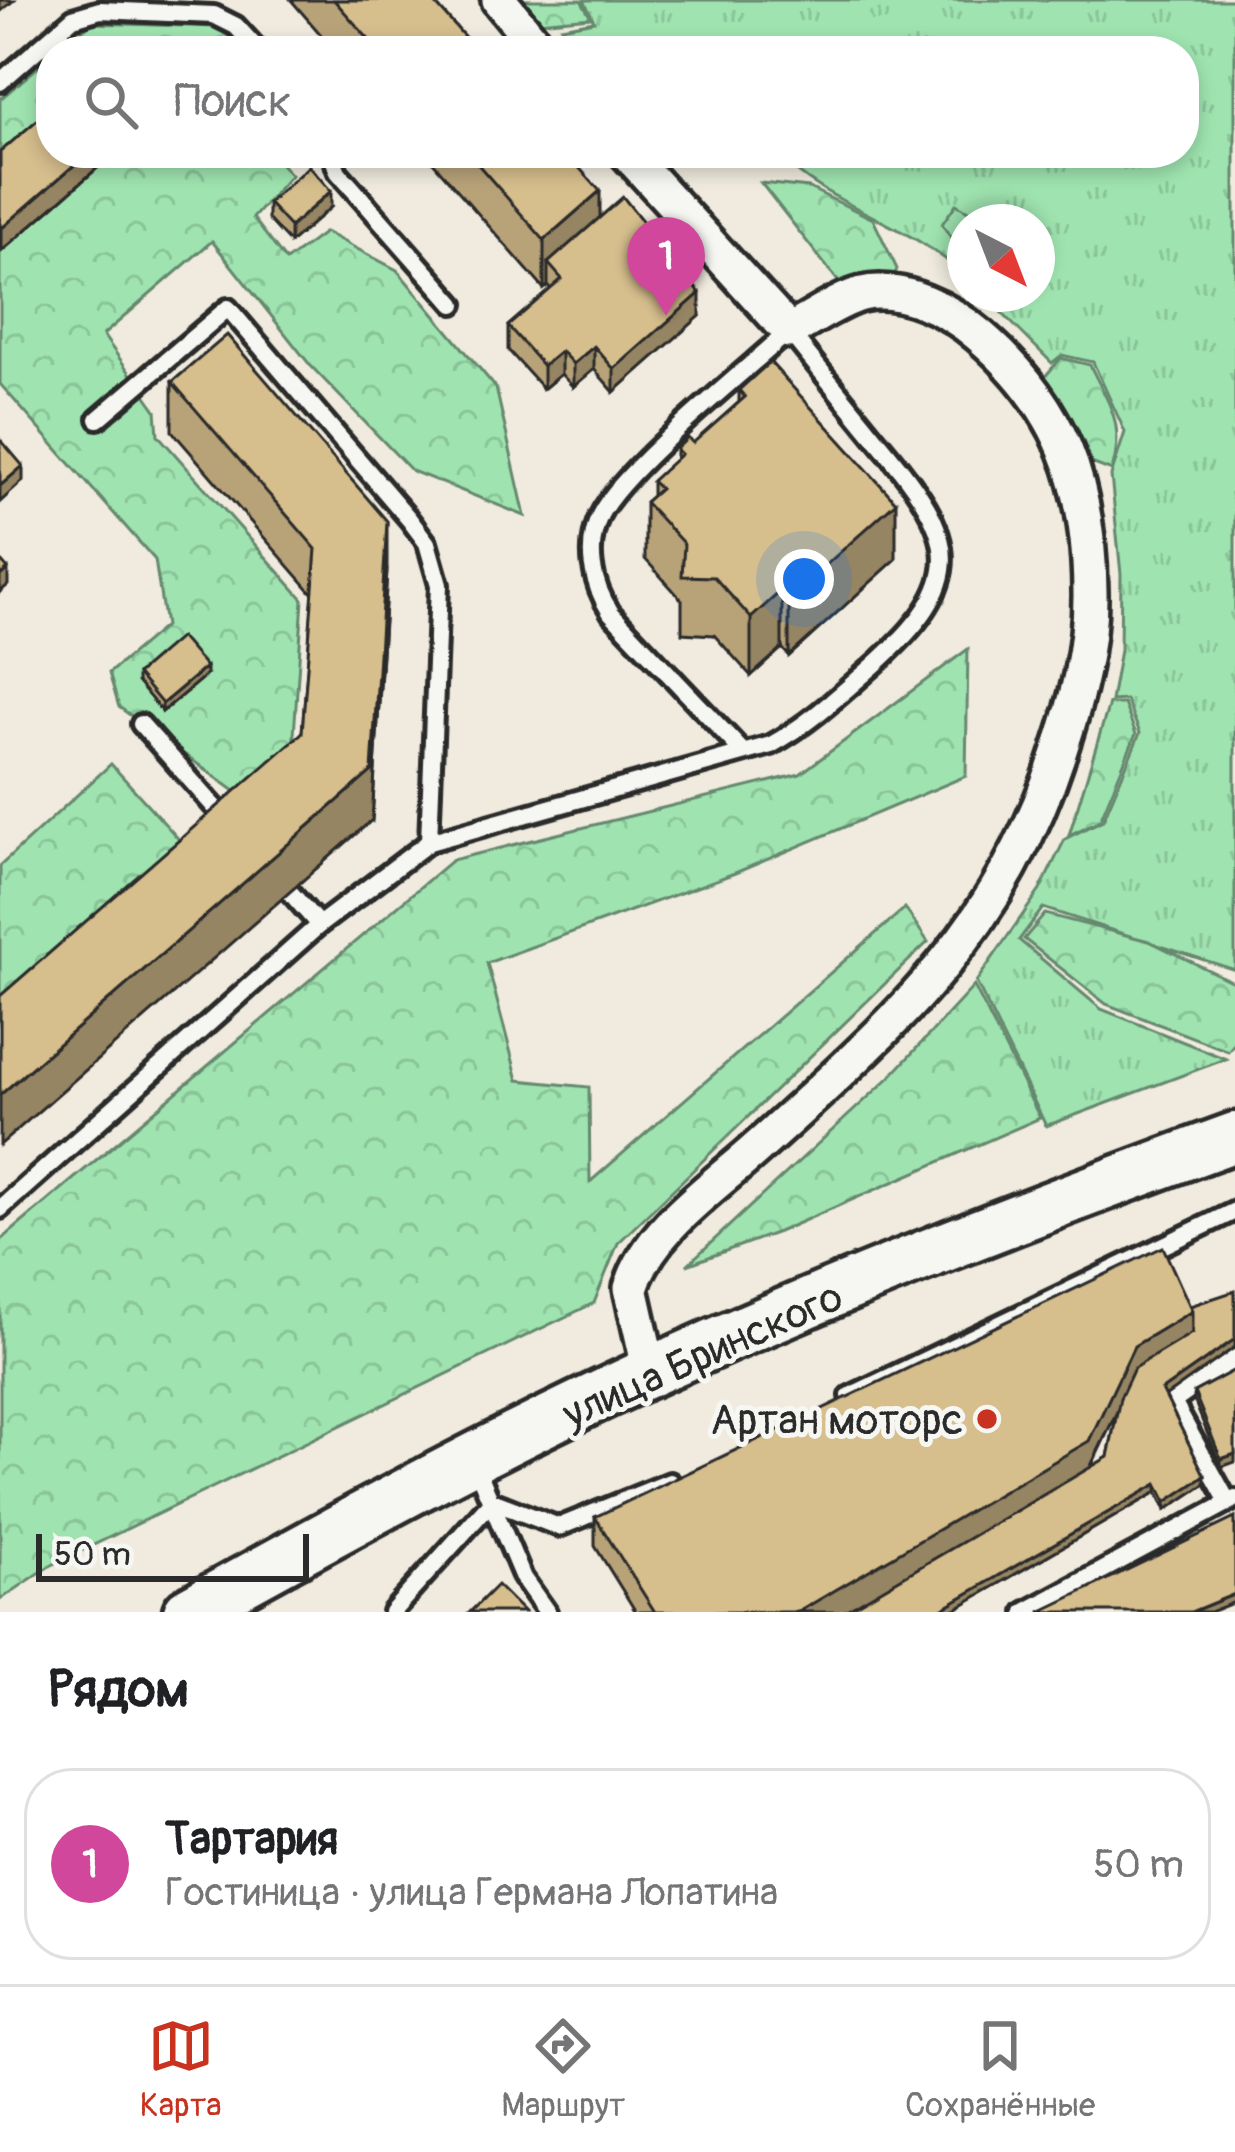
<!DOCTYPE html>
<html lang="ru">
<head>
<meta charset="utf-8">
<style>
  body { margin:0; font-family:Pangolin,sans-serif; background:#f6f6f6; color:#202124 }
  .compass { position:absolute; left:947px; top:204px; width:108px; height:108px; border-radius:50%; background:#fff; box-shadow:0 6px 18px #0003; rotate:138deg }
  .scale { position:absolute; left:36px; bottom:30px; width:273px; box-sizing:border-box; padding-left:12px; border:6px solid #2b2b2b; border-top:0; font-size:33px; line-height:42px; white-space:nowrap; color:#2b2b2b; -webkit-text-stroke:9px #f6f6f2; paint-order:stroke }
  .you { position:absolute; left:804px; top:579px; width:42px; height:42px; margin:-30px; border:9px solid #fff; border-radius:50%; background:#1a73e8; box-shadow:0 0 0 18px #1a73e833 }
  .badge { display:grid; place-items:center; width:78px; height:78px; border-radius:50%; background:#c8321e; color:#fff; font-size:39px; font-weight:700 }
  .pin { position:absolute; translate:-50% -99px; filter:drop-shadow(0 3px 6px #0008) }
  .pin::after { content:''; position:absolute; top:63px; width:42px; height:36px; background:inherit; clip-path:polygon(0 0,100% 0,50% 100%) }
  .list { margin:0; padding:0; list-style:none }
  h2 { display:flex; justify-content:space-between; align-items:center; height:156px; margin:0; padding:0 48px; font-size:51px }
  h2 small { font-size:39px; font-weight:400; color:#757577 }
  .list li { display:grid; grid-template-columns:78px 1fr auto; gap:36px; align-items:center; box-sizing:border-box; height:192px; margin:0 24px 24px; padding:0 24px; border:3px solid #e0e0e0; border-radius:48px }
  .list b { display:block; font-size:45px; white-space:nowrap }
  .list p { margin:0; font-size:39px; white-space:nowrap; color:#757577 }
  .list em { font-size:39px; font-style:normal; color:#757577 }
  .icon { flex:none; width:66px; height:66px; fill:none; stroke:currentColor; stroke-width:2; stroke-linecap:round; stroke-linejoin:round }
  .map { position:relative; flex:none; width:1235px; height:1612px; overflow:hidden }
  .search { position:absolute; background:#fff; box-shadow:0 6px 18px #0003; left:36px; right:36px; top:36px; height:132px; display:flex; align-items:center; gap:30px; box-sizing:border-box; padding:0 42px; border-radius:48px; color:#757577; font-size:45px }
  .sheet { height:372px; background:#fff }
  nav { display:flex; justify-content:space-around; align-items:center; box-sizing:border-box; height:168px; border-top:3px solid #e0e0e0; background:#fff; font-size:33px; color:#757577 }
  nav a { display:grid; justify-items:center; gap:6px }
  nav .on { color:#c8321e }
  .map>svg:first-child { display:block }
  .grass { fill:url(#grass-tufts); stroke:#65886e; stroke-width:3 }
  .forest { fill:url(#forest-crowns); stroke:#65886e; stroke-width:3 }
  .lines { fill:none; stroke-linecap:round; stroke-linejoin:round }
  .service-casing { stroke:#2b2b2b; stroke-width:26 }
  .minor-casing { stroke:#2b2b2b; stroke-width:42 }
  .secondary-casing { stroke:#2b2b2b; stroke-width:57 }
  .service { stroke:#f6f6f2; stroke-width:16 }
  .minor { stroke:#f6f6f2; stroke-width:33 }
  .secondary { stroke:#f6f6f2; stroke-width:48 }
  .wall { fill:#b8a379; stroke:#2b2b2b; stroke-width:3; fill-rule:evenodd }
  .shaded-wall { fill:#968563; stroke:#2b2b2b; stroke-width:3 }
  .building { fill:#d6be8d; stroke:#2b2b2b; stroke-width:3 }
  .poi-dot { fill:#c8321e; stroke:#f6f6f2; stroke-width:4.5 }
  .labels { text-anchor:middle; stroke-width:10; stroke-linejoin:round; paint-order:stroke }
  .street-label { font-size:42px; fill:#2b2b2b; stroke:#f6f6f2 }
  .poi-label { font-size:42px; fill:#2b2b2b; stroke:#f6f6f2; text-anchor:end }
</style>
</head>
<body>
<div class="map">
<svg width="1235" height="1612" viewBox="0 0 1235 1612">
  <defs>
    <pattern id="grass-tufts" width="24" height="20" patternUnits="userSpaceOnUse" patternTransform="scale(3)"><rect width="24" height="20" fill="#9fe4b0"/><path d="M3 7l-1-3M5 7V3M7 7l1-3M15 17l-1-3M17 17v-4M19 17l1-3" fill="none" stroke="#89c498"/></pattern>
    <pattern id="forest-crowns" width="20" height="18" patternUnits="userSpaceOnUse" patternTransform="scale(3)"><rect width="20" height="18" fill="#9fe4b0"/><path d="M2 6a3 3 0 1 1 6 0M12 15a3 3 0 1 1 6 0" fill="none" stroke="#89c498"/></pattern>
  </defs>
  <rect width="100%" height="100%" fill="#f0ebde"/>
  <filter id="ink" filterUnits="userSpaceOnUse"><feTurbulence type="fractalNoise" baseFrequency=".00833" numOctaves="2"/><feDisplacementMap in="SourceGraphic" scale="24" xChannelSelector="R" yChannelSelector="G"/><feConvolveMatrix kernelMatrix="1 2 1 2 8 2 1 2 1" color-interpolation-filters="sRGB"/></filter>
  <g filter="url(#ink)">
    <path class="grass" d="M 584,0 L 1235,0 L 1235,970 L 1043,908 L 1019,940 L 1101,1009 L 1226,1059 L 1046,1126 L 976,982 L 1040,890 L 1065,839 L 1103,820 L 1140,733 L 1126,700 L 1111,701 L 1120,650 L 1121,574 L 1111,476 L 1125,432 L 1093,362 L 1062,355 L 1052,363 L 983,294 L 1037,294 L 1037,222 L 965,222 L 965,276 C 911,223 829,208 777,153 L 1184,153 L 1184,51 L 581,51 L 561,27 L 594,21 Z"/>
    <g class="forest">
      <polygon points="479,0 581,0 591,17 528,23 520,51"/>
      <polygon points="91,23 220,27 242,51 57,51"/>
      <polygon points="51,56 51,153 271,153 291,175 253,218 286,261 325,232 397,270 496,388 525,516 412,471 310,365 212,241 103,335 156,410 158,435 303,599 292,766 250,802 119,707 109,673 165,626 155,560 0,384 0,99"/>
      <polygon points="761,183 809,188 873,219 897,269 882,302 845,290"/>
      <polygon points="956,204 987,222 965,222 965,277 959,250 942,224"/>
      <path d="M 1061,358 L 1090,365 C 1111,408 1125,424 1112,471 L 1078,458 L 1036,387 Z"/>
      <polygon points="968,649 966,776 735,873 487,963 518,1080 589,1087 590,1182 905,908 928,942 618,1243 594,1303 48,1567 0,1600 0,1241 452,860 800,774"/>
      <polygon points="1109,704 1124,704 1136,734 1100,820 1069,835"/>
      <polygon points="111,764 193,855 0,1023 0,866"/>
      <polygon points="1045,914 1149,941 1235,983 1235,1043 1228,1051 1106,1004 1024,939"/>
      <polygon points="974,986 1040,1118 778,1232 687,1265 891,1076"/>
    </g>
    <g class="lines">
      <defs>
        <g id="service">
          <polyline points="0,82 73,18 100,10 214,15 236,26 259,51"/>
          <polyline points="331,153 338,172 454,304"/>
          <polyline points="98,419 228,308 409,519 427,543 439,585 429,842"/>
          <polyline points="141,724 228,822"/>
          <polyline points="290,892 319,925"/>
          <path d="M 0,1209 L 319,925 L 429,842 L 771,745 C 809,724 840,695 872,667 C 970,580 960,540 881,445 C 850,407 819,369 789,331 C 745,371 623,469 600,515 C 585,548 592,584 611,613 L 743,752"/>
          <polyline points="850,1396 1235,1211"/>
          <polyline points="473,1459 523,1578 547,1612"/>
          <polyline points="492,1501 559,1527 670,1482"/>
          <polyline points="1228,1502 1173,1402 1235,1358"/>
          <polyline points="392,1612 492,1501"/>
          <polyline points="1025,1612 1235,1499"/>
        </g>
        <g id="minor">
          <polyline points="499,0 541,51"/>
          <path d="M 627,153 L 789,331 C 811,320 838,300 862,294 C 901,285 950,310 979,335 C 1062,406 1089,484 1090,591 C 1091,646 1077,699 1060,750 C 1000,934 895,1023 757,1148 C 713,1188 649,1229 631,1288 L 650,1372"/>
        </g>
        <path id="secondary" d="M 188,1612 C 340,1528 492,1444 650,1372 C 841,1285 1038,1209 1235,1137"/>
      </defs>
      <use href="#service" class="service-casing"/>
      <use href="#minor" class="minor-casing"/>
      <use href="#secondary" class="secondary-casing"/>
      <use href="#service" class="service"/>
      <use href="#minor" class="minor"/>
      <use href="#secondary" class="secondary"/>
    </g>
    <g class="wall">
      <polygon points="291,0 432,0 477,51 335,51"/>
      <polygon points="0,152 102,153 102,164 2,251 0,248"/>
      <polygon points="425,153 566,153 600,217 700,316 614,392 594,369 573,387 561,374 543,389 508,350 508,326 551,289 548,286 544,289"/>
      <polygon points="268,203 331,207 290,243 268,219"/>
      <polygon points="172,382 387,570 372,820 302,733 313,594 172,431"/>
      <polygon points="739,390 896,559 789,656 782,648 751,676 714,635 682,633 682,600 645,559 645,502 652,496 652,481 676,459 676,449 693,443 739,402"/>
      <polygon points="137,674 206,675 162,712 137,682"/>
      <path d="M 1190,1306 L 1235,1347 L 1165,1396 L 1205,1484 L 1166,1510 L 1157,1492 L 950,1612 L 636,1612 L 595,1546 L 595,1517 ZM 1117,1412 L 1108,1457 L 1091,1467 Z"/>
      <polygon points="1235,1370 1221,1467 1194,1400 1194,1392"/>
    </g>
    <g class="shaded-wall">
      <polygon points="0,0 14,0 0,12"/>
      <polygon points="88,153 102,153 102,164 2,251 2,228"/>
      <polygon points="331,191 331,207 290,243 290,227"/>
      <polygon points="600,191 600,240 548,263 548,286 544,289 544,240"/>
      <polygon points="700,293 700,316 614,392 614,369"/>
      <polygon points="594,346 594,369 573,387 573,364"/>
      <polygon points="561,351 561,374 543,389 543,366"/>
      <polygon points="23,466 23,481 0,502 0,486"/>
      <polygon points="896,502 896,559 789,656 789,598"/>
      <polygon points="387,521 387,570 372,820 0,1145 0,1095 372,771"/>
      <polygon points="8,569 8,585 0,592 0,576"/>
      <polygon points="782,590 782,648 751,676 751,618"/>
      <polygon points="206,667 206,675 162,712 162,704"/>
      <polygon points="1192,1311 1192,1341 1134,1376 1089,1470 848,1612 798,1612 1134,1346"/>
      <polygon points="1235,1339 1235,1347 1162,1399 1162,1390"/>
      <polygon points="1235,1454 1235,1462 1221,1467 1221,1459"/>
      <polygon points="1205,1476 1205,1484 1166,1510 1166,1502"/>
      <polygon points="1157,1484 1157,1492 950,1612 936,1612"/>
      <polygon points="1235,1594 1235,1602 1210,1612 1191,1612"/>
    </g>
    <g class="building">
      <polygon points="334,0 432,0 477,51 379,51"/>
      <polygon points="51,108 51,153 88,153 2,228 0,225 0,152"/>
      <polygon points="468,153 566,153 600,191 544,240"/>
      <polygon points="309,166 331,191 290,227 268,203"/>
      <polygon points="623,197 700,293 614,369 594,346 573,364 561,351 543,366 508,326 562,279 548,263"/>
      <polygon points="227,335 387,521 372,771 0,1095 0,996 302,733 316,549 172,382"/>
      <polygon points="770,362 896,502 789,598 782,590 751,618 714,577 682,576 684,544 645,502 660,489 652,481 681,454 676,449 688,438 693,443 745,397 739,390"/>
      <polygon points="0,439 23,466 0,486"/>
      <polygon points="0,560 8,569 0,576"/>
      <polygon points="180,637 206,667 162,704 137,674"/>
      <polygon points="1163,1247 1192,1311 1134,1346 1089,1441 798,1612 655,1612 595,1517"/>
      <polygon points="1235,1291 1235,1339 1162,1390 1205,1476 1166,1502 1157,1484 936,1612 843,1612 1108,1457 1120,1398 1134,1368 1192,1333 1192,1311 1190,1306"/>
      <polygon points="1235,1370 1235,1454 1221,1459 1194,1392"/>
      <polygon points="1235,1518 1235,1594 1191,1612 1040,1612"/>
      <polygon points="497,1585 524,1612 470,1612"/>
    </g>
  </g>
  <circle class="poi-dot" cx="987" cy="1419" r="12"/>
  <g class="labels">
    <g class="street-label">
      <text transform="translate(702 1354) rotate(-24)" y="15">улица Бринского</text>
    </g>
    <g class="poi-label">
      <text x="963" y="1434">Артан моторс</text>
    </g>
  </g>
</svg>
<svg class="compass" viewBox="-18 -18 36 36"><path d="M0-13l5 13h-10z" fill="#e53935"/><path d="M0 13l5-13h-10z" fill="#757577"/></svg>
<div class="scale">50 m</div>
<div class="you"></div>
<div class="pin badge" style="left:666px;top:316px;background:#d1479c">1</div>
<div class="search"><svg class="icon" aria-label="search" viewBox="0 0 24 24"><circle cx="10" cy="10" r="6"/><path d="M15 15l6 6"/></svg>Поиск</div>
</div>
<section class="sheet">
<h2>Рядом<small></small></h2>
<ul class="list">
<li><span class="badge" style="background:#d1479c">1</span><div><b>Тартария</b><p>Гостиница · улица Германа Лопатина</p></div><em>50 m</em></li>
</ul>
</section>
<nav>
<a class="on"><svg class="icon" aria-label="map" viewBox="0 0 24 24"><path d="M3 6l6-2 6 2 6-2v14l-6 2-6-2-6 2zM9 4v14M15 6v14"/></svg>Карта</a>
<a><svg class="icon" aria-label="directions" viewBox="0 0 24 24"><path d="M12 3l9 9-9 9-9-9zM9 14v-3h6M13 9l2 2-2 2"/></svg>Маршрут</a>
<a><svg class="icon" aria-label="saved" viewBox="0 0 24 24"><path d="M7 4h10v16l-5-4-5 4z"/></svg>Сохранённые</a>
</nav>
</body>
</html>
